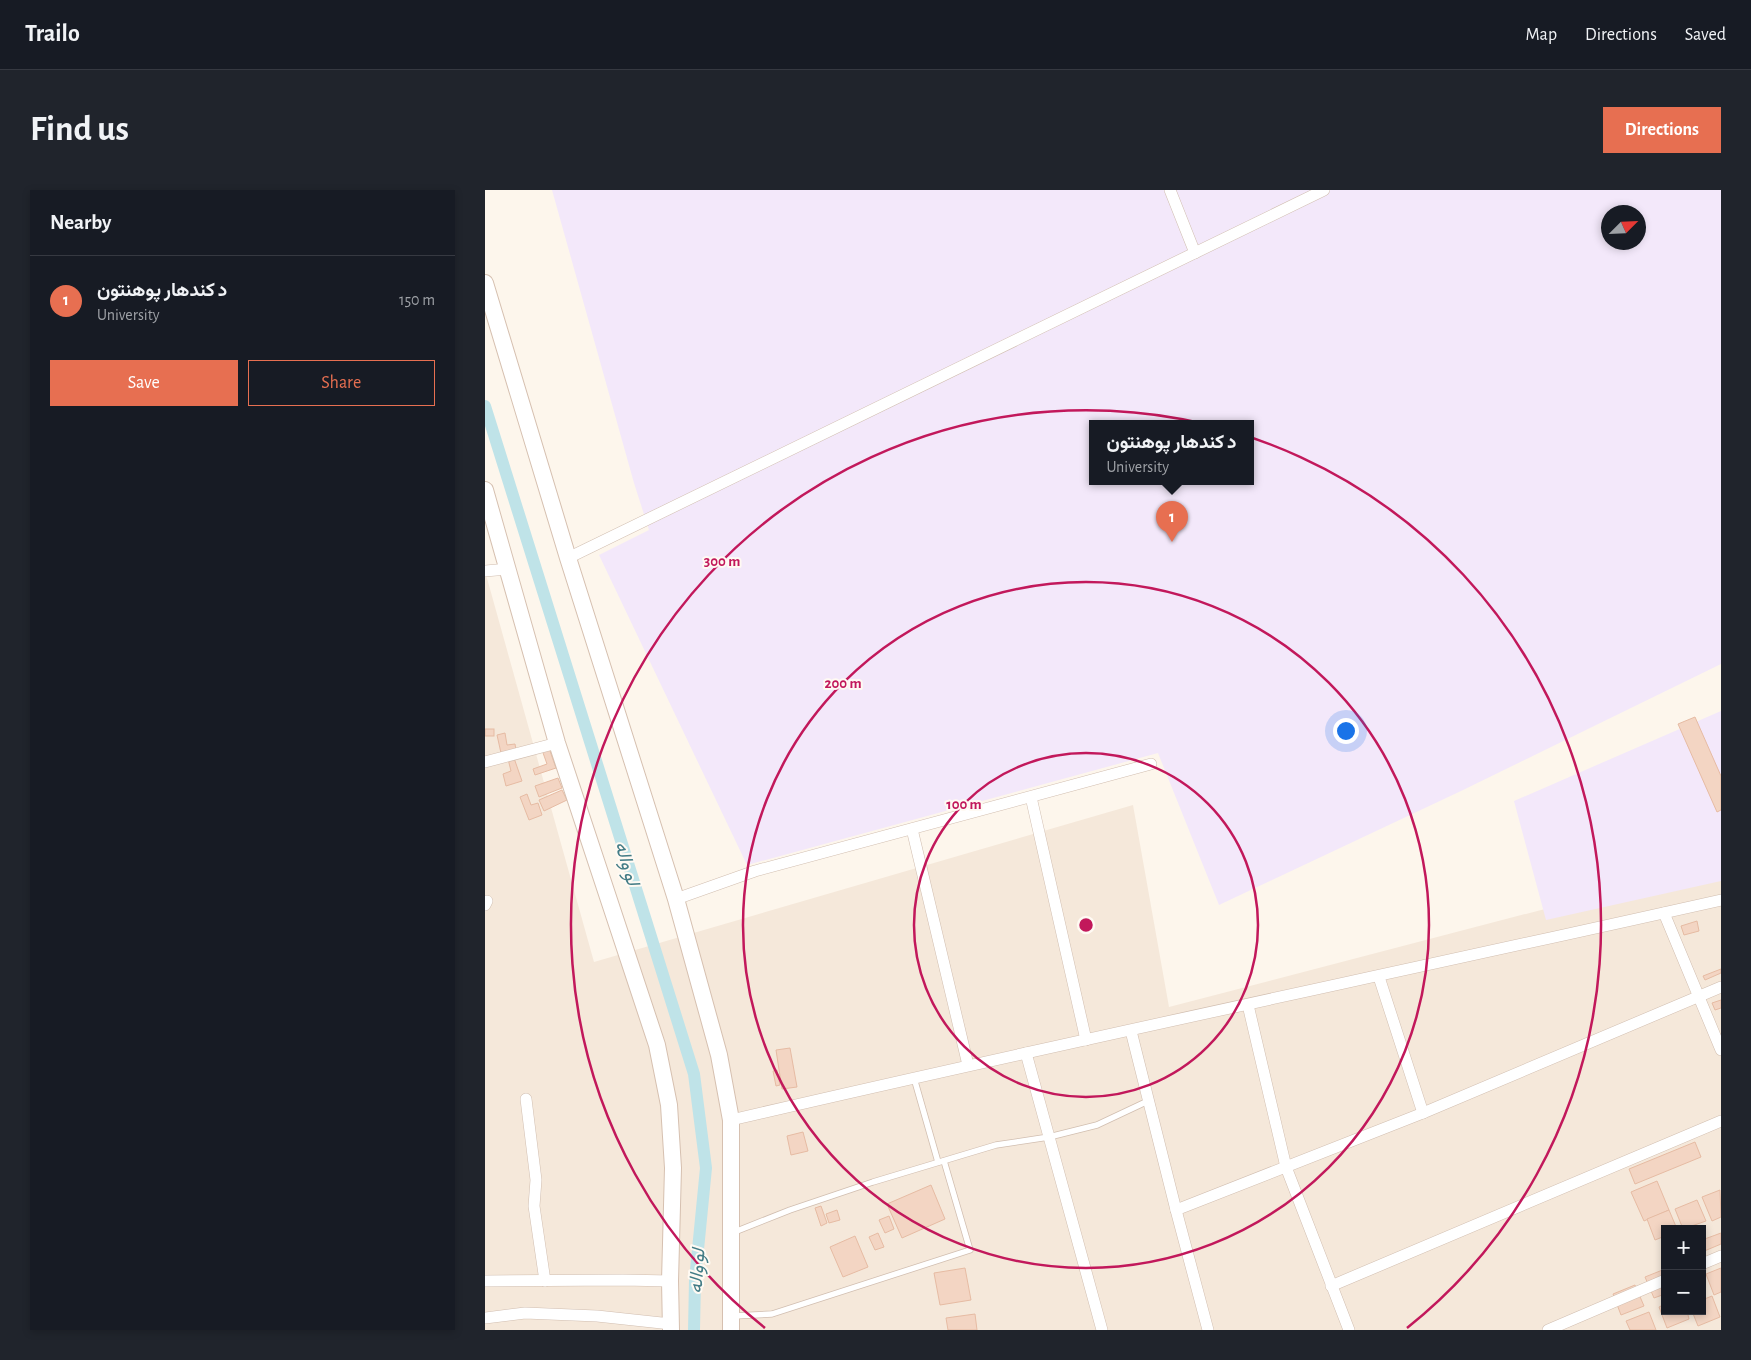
<!DOCTYPE html>
<html lang="en">
<head>
<meta charset="utf-8">
<style>
  body { margin:0; font-family:"Alegreya Sans",Vazirmatn,sans-serif; background:#20242c; color:#f1f3f6 }
  .controls { position:absolute; right:15px; bottom:15px; display:grid; overflow:hidden; border-radius:0px; box-shadow:0 2px 8px #0003 }
  .controls button { width:45px; height:45px; display:grid; place-items:center; padding:0; border:0; border-bottom:1px solid #363941; background:#171b24; color:#f1f3f6; font:25px sans-serif }
  .compass { position:absolute; left:1116px; top:15px; width:45px; height:45px; border-radius:50%; background:#171b24; box-shadow:0 2px 8px #0003; rotate:66deg }
  .you { position:absolute; left:860px; top:540px; width:18px; height:18px; margin:-12px; border:4px solid #fff; border-radius:50%; background:#1a73e8; box-shadow:0 0 0 8px #1a73e833 }
  .badge { display:grid; place-items:center; width:32px; height:32px; border-radius:50%; background:#e76f51; color:#fff; font-size:16px; font-weight:700 }
  .pin { position:absolute; translate:-50% -41px; filter:drop-shadow(0 1px 2px #0008) }
  .pin::after { content:''; position:absolute; top:26px; width:18px; height:15px; background:inherit; clip-path:polygon(0 0,100% 0,50% 100%) }
  .popup { position:absolute; left:604px; top:230px; width:165px; height:65px; box-sizing:border-box; display:grid; place-content:center; border-radius:0px; background:#171b24; filter:drop-shadow(0 1px 4px #0005); font-size:16px; white-space:nowrap; color:#9ea1a6 }
  .popup b { font-size:19px; color:#f1f3f6 }
  .popup::after { content:''; position:absolute; left:50%; top:100%; margin-left:-10px; border:10px solid transparent; border-top-color:#171b24 }
  .list { margin:0; padding:0; list-style:none }
  h2 { display:flex; justify-content:space-between; align-items:center; height:65px; margin:0; padding:0 20px; font-size:21px }
  h2 small { font-size:16px; font-weight:400; color:#9ea1a6 }
  .list li { display:grid; grid-template-columns:32px 1fr auto; gap:15px; align-items:center; box-sizing:border-box; height:90px; padding:0 20px; border-top:1px solid #363941 }
  .list b { display:block; font-size:19px; white-space:nowrap }
  .list p { margin:0; font-size:16px; white-space:nowrap; color:#9ea1a6 }
  .list em { font-size:16px; font-style:normal; color:#9ea1a6 }
  .actions { display:flex; gap:10px; padding:15px 20px }
  .actions a { flex:1; padding:11px 0; border:1px solid #e76f51; border-radius:0px; text-align:center; font-size:18px; color:#e76f51 }
  .actions .main { background:#e76f51; color:#fff }
  .map { position:relative; flex:none; width:1236px; height:1140px; overflow:hidden; border-radius:0px }
  header { display:flex; align-items:center; gap:30px; box-sizing:border-box; height:70px; padding:0 25px; background:#171b24; border-bottom:1px solid #363941 }
  header strong { font-size:24px }
  nav { display:flex; gap:28px; margin-inline-start:auto; font-size:18px }
  .intro { display:flex; align-items:center; justify-content:space-between; box-sizing:border-box; height:120px; padding:0 30px }
  h1 { margin:0; font-size:35px }
  .button { padding:12px 22px; border-radius:0px; background:#e76f51; color:#fff; font-size:18px; font-weight:700 }
  main { display:flex; gap:30px; padding:0 30px }
  aside { flex:1; background:#171b24; border-radius:0px; box-shadow:0 2px 8px #0003 }
  .map>svg:first-child { display:block }
  .residential { fill:#f5e8da; fill-rule:evenodd }
  .education { fill:#f3e8fa; fill-rule:evenodd }
  .lines { fill:none; stroke-linecap:round; stroke-linejoin:round }
  .canal { stroke:#bfe3e8; stroke-width:12 }
  .building { fill:#f3d5c3; stroke:#e6bba3 }
  .lane-casing { stroke:#d1beb0; stroke-width:7 }
  .street-casing { stroke:#d1beb0; stroke-width:12 }
  .secondary-casing { stroke:#d6c0b0; stroke-width:18 }
  .lane { stroke:#fff; stroke-width:5.5 }
  .street { stroke:#fff; stroke-width:11 }
  .secondary { stroke:#fff; stroke-width:16 }
  .ring { fill:none; stroke:#c2185b; stroke-width:2.5 }
  .labels { text-anchor:middle; stroke-width:4; stroke-linejoin:round; paint-order:stroke }
  .water-label { font-size:19px; font-style:italic; fill:#437c86; stroke:#fffaf3 }
  .centre { fill:#c2185b; stroke:#fffaf3; stroke-width:2.5 }
  .ring-label { font-size:15px; text-anchor:middle; font-weight:bold; fill:#c2185b; stroke:#fffaf3; stroke-width:4; stroke-linejoin:round; paint-order:stroke }
</style>
</head>
<body>
<header>
<strong>Trailo</strong>
<nav><a>Map</a><a>Directions</a><a>Saved</a></nav>
</header>
<div class="intro"><h1>Find us</h1><a class="button">Directions</a></div>
<main>
<aside>
<h2>Nearby<small></small></h2>
<ul class="list">
<li><span class="badge">1</span><div><b>د کندهار پوهنتون</b><p>University</p></div><em>150 m</em></li>
</ul>
<div class="actions"><a class="main">Save</a><a>Share</a></div>
</aside>
<div class="map">
<svg width="1236" height="1140" viewBox="0 0 1236 1140">
  <rect width="100%" height="100%" fill="#fdf6ec"/>
  <path class="residential" d="M 0,381 L 109,772 L 648,615 L 684,817 L 1236,673 L 1236,1140 L 0,1140 ZM 1180,1039 L 1217,1039 L 1217,1121 L 1180,1121 Z"/>
  <g class="education">
    <path d="M 67,0 L 1236,0 L 1236,474 L 976,601 L 734,715 L 673,563 L 262,675 L 114,365 L 164,340 L 149,293 ZM 1124,22 L 1154,22 L 1154,52 L 1124,52 ZM 608,233 L 766,233 L 766,291 L 608,291 Z"/>
    <polygon points="1236,521 1236,691 1061,730 1029,611"/>
  </g>
  <g class="lines">
    <polyline class="canal" points="0,216 209,884 221,978 210,1090 209,1140"/>
  </g>
  <g class="building">
    <polygon points="1210,527 1236,586 1236,620 1232,622 1193,534"/>
    <rect x="0" y="539" width="9" height="7"/>
    <polygon points="20,543 22,555 30,554 31,560 16,563 12,545"/>
    <polygon points="64,558 71,578 50,585 48,579 62,574 57,560"/>
    <polygon points="29,568 37,591 21,596 18,584 26,581 23,569"/>
    <polygon points="73,588 77,598 54,607 50,596"/>
    <polygon points="77,600 82,610 59,621 54,610"/>
    <polygon points="42,604 46,615 53,613 57,625 44,630 35,607"/>
    <polygon points="1212,731 1214,741 1199,745 1196,736"/>
    <polygon points="1236,779 1236,783 1220,790 1218,786"/>
    <polygon points="1236,810 1236,818 1230,820 1227,813"/>
    <polygon points="305,858 312,897 297,899 291,860"/>
    <polygon points="292,880 295,895 291,896 288,881"/>
    <polygon points="318,942 323,961 306,965 302,946"/>
    <polygon points="1210,952 1216,967 1150,994 1144,979"/>
    <polygon points="1172,991 1184,1020 1159,1031 1146,1002"/>
    <polygon points="446,995 460,1029 417,1048 402,1014"/>
    <polygon points="1235,1000 1236,1027 1227,1031 1217,1007"/>
    <polygon points="1212,1010 1221,1031 1198,1039 1190,1019"/>
    <polygon points="336,1016 342,1033 336,1036 330,1018"/>
    <polygon points="352,1020 355,1030 344,1033 341,1024"/>
    <polygon points="1184,1020 1192,1039 1180,1039 1180,1046 1170,1050 1162,1029"/>
    <polygon points="404,1026 409,1039 400,1043 394,1030"/>
    <polygon points="393,1043 399,1057 390,1060 384,1047"/>
    <polygon points="1236,1043 1236,1054 1217,1062 1217,1050"/>
    <polygon points="370,1046 383,1077 358,1087 345,1057"/>
    <polygon points="480,1078 486,1110 455,1115 449,1083"/>
    <polygon points="1236,1078 1236,1102 1229,1105 1221,1084"/>
    <polygon points="1180,1079 1180,1104 1169,1108 1160,1087"/>
    <polygon points="1150,1095 1159,1116 1136,1125 1128,1104"/>
    <polygon points="1227,1106 1235,1127 1213,1136 1207,1121 1217,1121 1217,1110"/>
    <polygon points="1180,1114 1180,1121 1202,1121 1204,1129 1182,1138 1174,1117"/>
    <polygon points="1164,1122 1171,1140 1145,1140 1141,1131"/>
    <polygon points="490,1124 492,1140 463,1140 461,1128"/>
  </g>
  <g class="lines">
    <defs>
      <g id="lane">
        <polyline points="429,888 453,972"/>
        <polyline points="247,1043 305,1020 388,992 511,955 564,947 612,935 663,911"/>
        <polyline points="248,1126 287,1124 485,1060 459,971"/>
      </g>
      <g id="street">
        <polyline points="685,0 710,63"/>
        <polyline points="83,368 839,0"/>
        <polyline points="0,381 23,379"/>
        <polyline points="0,572 72,553"/>
        <polyline points="546,607 601,850"/>
        <polyline points="427,639 483,875"/>
        <polyline points="191,709 270,681 666,574"/>
        <polyline points="0,715 2,711"/>
        <polyline points="1179,723 1236,860"/>
        <polyline points="894,787 938,923"/>
        <polyline points="763,815 801,977 864,1140"/>
        <polyline points="646,841 691,1020 723,1140"/>
        <polyline points="541,863 617,1140"/>
        <polyline points="41,909 51,990 49,1016 60,1091"/>
        <path d="M 246,930 C 575,853 906,784 1236,710"/>
        <polyline points="691,1020 938,923 1236,797"/>
        <polyline points="1217,1074 1236,1066"/>
        <polyline points="0,1091 138,1090 185,1091"/>
        <polyline points="846,1096 1236,931"/>
        <polyline points="0,1128 40,1123 112,1126 186,1134"/>
        <polyline points="1063,1140 1180,1090"/>
      </g>
      <g id="secondary">
        <polyline points="0,93 83,368 191,709 234,865 246,930 246,1140"/>
        <polyline points="0,300 72,553 172,855 184,915 188,978 185,1091 186,1140"/>
      </g>
    </defs>
    <use href="#lane" class="lane-casing"/>
    <use href="#street" class="street-casing"/>
    <use href="#secondary" class="secondary-casing"/>
    <use href="#lane" class="lane"/>
    <use href="#street" class="street"/>
    <use href="#secondary" class="secondary"/>
  </g>
  <g class="ring">
    <circle cx="601" cy="735" r="172"/>
    <circle cx="601" cy="735" r="343"/>
    <path d="M280 1138A515 515 0 1 1 922 1138"/>
  </g>
  <g class="labels">
    <g class="water-label">
      <text transform="translate(143 673) rotate(73)" y="7">لو واله</text>
      <text transform="translate(211 1081) rotate(-86)" y="7">لو واله</text>
    </g>
  </g>
  <circle cx="601" cy="735" r="8" class="centre"/>
  <g class="ring-label">
    <text x="237" y="376">300 m</text>
    <text x="358" y="498">200 m</text>
    <text x="479" y="619">100 m</text>
  </g>
</svg>
<div class="controls">
<button>+</button>
<button>−</button>
</div>
<svg class="compass" viewBox="-18 -18 36 36"><path d="M0-13l5 13h-10z" fill="#e53935"/><path d="M0 13l5-13h-10z" fill="#9ea1a6"/></svg>
<div class="you"></div>
<div class="pin badge" style="left:687px;top:352px">1</div>
<div class="popup"><b>د کندهار پوهنتون</b>University</div>
</div>
</main>
</body>
</html>
